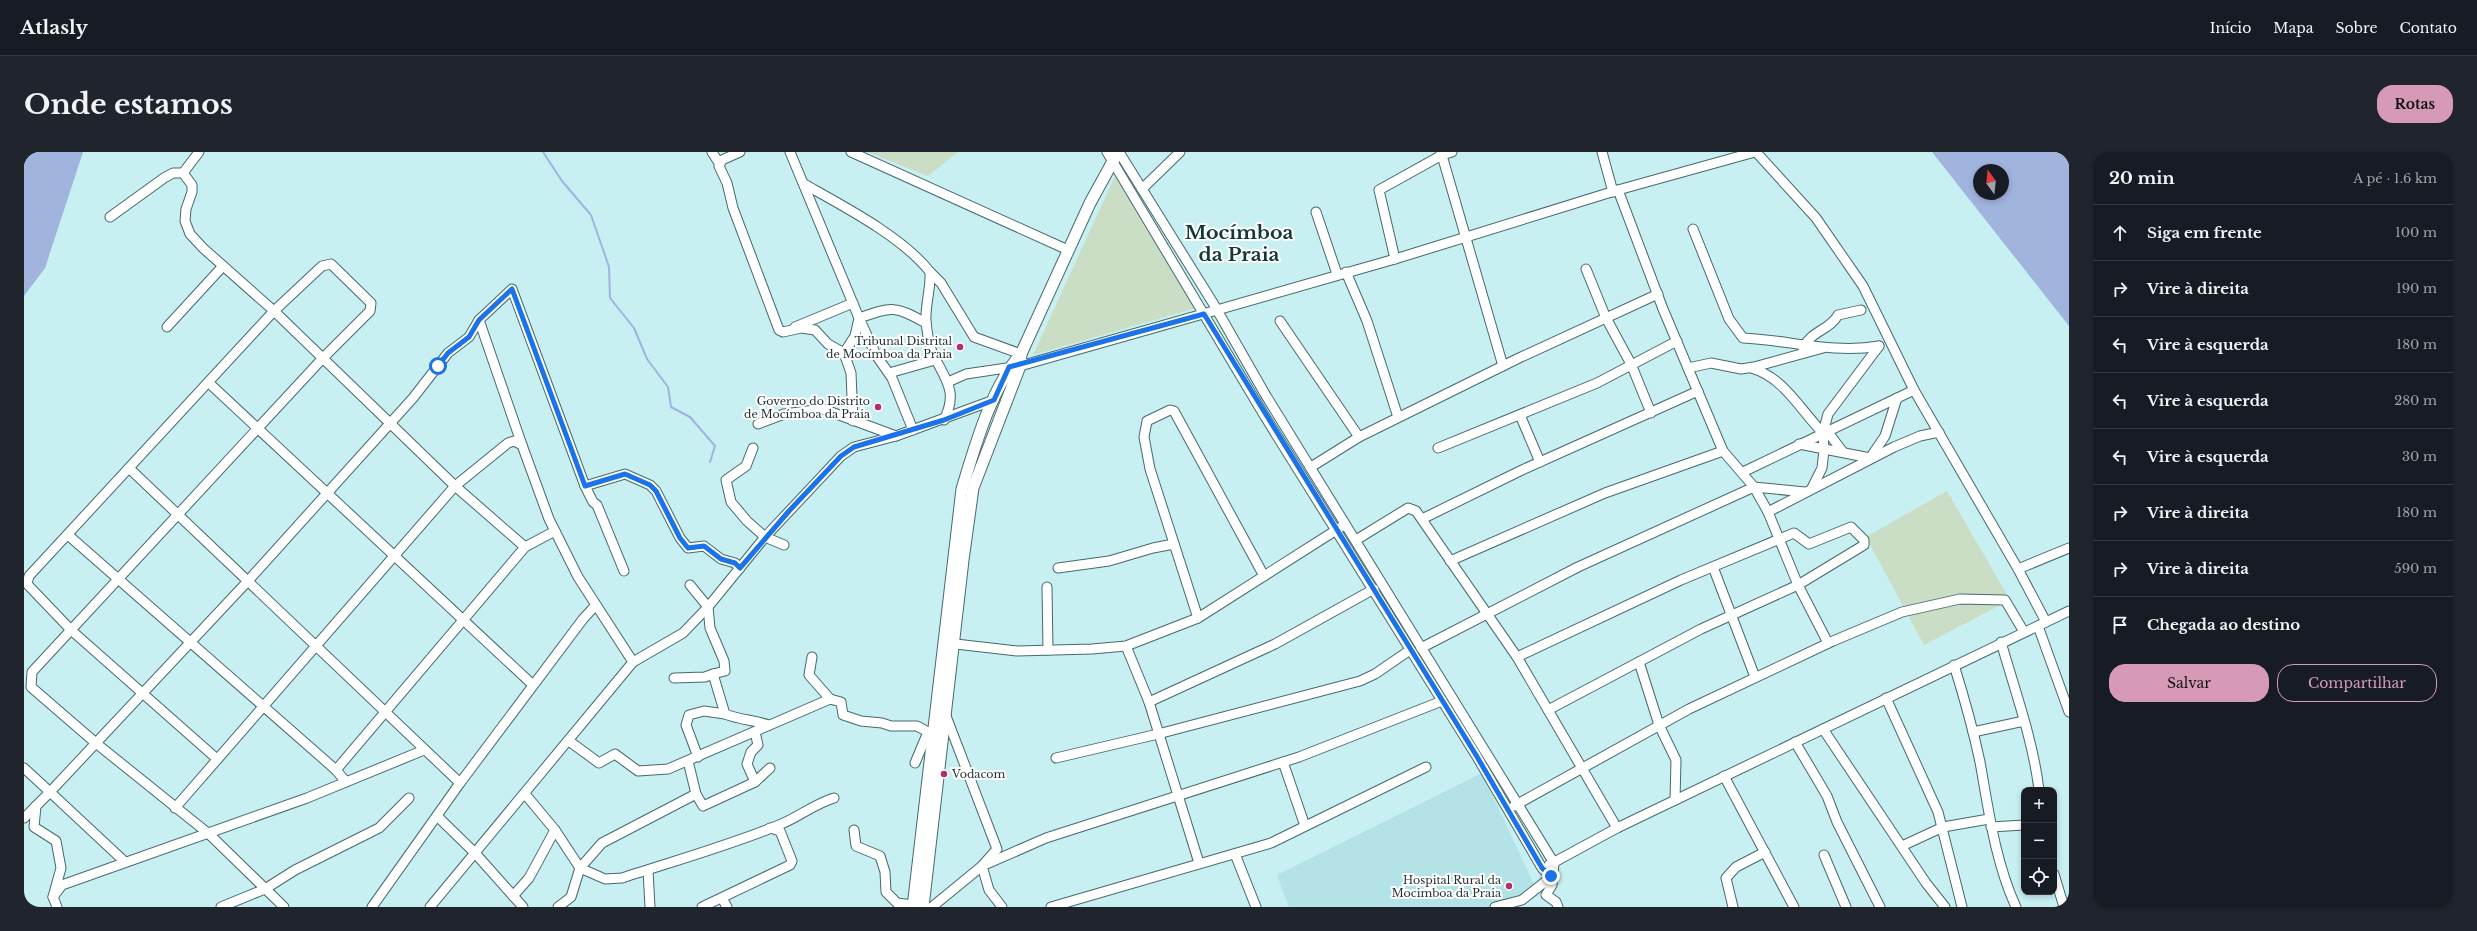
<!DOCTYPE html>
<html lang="pt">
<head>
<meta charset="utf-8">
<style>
  body { margin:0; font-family:"Libre Baskerville",serif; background:#20242c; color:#f1f3f6 }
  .controls { position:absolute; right:12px; bottom:12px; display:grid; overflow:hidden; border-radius:8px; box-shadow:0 2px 6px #0003 }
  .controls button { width:36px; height:36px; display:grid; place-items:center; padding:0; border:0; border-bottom:1px solid #363941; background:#171b24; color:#f1f3f6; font:20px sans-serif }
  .compass { position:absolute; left:1949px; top:12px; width:36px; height:36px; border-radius:50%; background:#171b24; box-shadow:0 2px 6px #0003; rotate:345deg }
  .stop { position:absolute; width:12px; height:12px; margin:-9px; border:3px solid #1a73e8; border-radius:50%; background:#fff }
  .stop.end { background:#1a73e8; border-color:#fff; box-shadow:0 1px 4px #0008 }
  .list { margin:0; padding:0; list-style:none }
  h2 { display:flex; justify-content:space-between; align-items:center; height:52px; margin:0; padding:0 16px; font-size:17px }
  h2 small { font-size:13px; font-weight:400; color:#9ea1a6 }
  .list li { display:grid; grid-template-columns:26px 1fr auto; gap:12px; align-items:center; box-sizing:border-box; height:56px; padding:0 16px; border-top:1px solid #363941 }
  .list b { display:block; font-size:15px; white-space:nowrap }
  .list em { font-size:13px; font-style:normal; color:#9ea1a6 }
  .actions { display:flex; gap:8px; padding:12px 16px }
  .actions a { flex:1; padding:9px 0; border:1px solid #d69ab7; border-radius:16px; text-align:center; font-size:14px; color:#d69ab7 }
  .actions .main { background:#d69ab7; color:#111 }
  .icon { flex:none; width:22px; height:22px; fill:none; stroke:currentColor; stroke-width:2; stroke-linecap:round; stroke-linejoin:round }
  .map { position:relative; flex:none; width:2045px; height:755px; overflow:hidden; border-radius:16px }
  header { display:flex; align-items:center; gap:24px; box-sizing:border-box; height:56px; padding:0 20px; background:#171b24; border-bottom:1px solid #363941 }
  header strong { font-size:19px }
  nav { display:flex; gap:22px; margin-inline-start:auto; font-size:14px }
  .intro { display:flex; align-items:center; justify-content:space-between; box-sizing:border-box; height:96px; padding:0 24px }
  h1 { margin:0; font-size:28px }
  .button { padding:10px 18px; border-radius:16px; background:#d69ab7; color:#111; font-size:14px; font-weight:700 }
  main { display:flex; gap:24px; padding:0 24px }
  aside { flex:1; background:#171b24; border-radius:16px; box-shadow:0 2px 6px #0003 }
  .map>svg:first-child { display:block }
  .built { fill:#b3e3e7 }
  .green { fill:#c9dec5 }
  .water { fill:#a0b4dd; fill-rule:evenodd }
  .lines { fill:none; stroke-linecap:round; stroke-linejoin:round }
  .stream { stroke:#a0b4dd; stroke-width:2 }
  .minor-casing { stroke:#46696c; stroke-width:11 }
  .tertiary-casing { stroke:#46696c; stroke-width:13 }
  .minor { stroke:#fff; stroke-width:9 }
  .tertiary { stroke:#fff; stroke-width:11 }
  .route { stroke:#1a73e8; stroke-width:5 }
  .poi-dot { fill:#b62d6b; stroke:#fff; stroke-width:1.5 }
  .labels { text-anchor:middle; stroke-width:4; stroke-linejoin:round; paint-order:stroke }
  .poi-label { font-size:11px; fill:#1f2e30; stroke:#fff; text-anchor:end }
  .town-label { font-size:19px; font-weight:bold; fill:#14373a; stroke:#fff }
</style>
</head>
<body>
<header>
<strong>Atlasly</strong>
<nav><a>Início</a><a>Mapa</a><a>Sobre</a><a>Contato</a></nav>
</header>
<div class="intro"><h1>Onde estamos</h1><a class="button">Rotas</a></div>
<main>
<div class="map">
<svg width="2045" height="755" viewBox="0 0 2045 755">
  <rect width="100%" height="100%" fill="#c8eff2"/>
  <polygon class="built" points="1458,621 1515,743 1492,755 1265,755 1253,723"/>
  <g class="green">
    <polygon points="843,0 934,0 904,24"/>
    <polygon points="1091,24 1172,156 1009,203"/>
    <polygon points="1923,339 1986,448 1900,493 1842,385"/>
  </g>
  <g class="water">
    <polygon points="0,0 59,0 21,116 0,144"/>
    <path d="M 1908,0 L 2045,0 L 2045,174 ZM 1955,18 L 1979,18 L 1979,42 L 1955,42 Z"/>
  </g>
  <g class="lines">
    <polyline class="stream" points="519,0 538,29 567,63 585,115 586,146 610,176 623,207 644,235 647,255 666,265 691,294 686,310"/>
    <defs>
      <g id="minor">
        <polyline points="688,0 695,11"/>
        <polyline points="716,0 698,8 695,14 703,31 709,56 755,178 759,180 777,176 791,178 804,192 820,201"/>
        <polyline points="766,0 835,166 852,203 868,226 889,278"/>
        <polyline points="827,0 1044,98"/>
        <polyline points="1083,0 1240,263 1452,603 1518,716 1527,725"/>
        <polyline points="1095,0 1189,151 1241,242 1530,711 1528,733 1522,743 1532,750 1534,755"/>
        <polyline points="1417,0 1479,214"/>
        <polyline points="1578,0 1589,40"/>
        <polyline points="1732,0 1792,66 1839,134 1890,238 1994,417 2022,470"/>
        <polyline points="159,21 175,0"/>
        <path d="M 780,32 C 819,54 879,85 906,120 C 907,137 901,153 902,169 C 903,180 906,199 912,208 C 924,231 933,242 920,268"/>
        <polyline points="1118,37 1156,0"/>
        <polyline points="1594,38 1639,157 1699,299 1730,335 1744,360 1774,433 1804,491"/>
        <polyline points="1292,60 1313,122"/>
        <polyline points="86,65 140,26 149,21 159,21 168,33 168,40 162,57 161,69 166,82 179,96 250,159 431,334 501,395"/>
        <path d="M 1669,77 L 1705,167 L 1719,186 C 1764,188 1810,202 1855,194"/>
        <polyline points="1371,107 1355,38 1418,3 1428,0"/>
        <polyline points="1562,117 1582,166 1607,212 1627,261"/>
        <polyline points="906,120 917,131 950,185 997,202"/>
        <polyline points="1322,120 1343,169 1374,265"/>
        <polyline points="1256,169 1335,285"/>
        <polyline points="143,175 199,114"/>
        <polyline points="771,175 829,151"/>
        <path d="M 1779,196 C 1788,178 1806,178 1814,163 L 1837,158"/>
        <polyline points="1664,216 1687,211 1717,217 1730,215 1799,196"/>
        <path d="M 1727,216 C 1760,225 1776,258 1799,281"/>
        <polyline points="865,221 911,208"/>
        <polyline points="924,230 942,222 996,214 1158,168 1371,107 1594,38 1731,0"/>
        <polyline points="185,231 509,533"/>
        <polyline points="1496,263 1516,310"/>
        <path d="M 829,269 L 827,221 L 820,201 L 831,184 L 835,166 C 869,154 871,154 902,171"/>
        <polyline points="734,272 760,262 799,257 872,284"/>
        <polyline points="1803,279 1819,300"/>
        <polyline points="1775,292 1846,306 1861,284 1873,246"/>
        <polyline points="498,293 455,168 488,137 561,334 569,350 573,353 600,419"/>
        <polyline points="729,296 722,314 702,328 707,350 723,369 741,385 760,393"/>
        <polyline points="1414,296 1573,231 1653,189"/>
        <polyline points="1287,315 1335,285 1495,206 1634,142"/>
        <polyline points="106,317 436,631"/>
        <polyline points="1719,320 1890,238"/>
        <polyline points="561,334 601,322 626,333 632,339 656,386 664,396 680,394 697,407 711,411 716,416"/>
        <polyline points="1788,336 1798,316 1800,298 1799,281 1804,262 1855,194"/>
        <polyline points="1744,360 1870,295 1896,284 1915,280"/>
        <polyline points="1398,367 1498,318 1674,239"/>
        <polyline points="44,383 312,618 322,630"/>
        <polyline points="1332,388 1384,356 1392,359 1493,505 1593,676"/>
        <polyline points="1426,409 1581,341 1699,299"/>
        <polyline points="1689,415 1731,525"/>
        <polyline points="1034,416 1085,409 1129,396 1150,392"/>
        <polyline points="1994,417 2045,396"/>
        <path d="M 666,433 L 684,455 L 686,476 L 700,509 L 701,519 L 689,522 L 701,562 C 716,568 730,568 745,573"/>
        <polyline points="1023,435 1024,498"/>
        <polyline points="1174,466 1126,317 1120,285 1123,269 1146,258 1150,259 1240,424"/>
        <polyline points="2014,474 2045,560"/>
        <path d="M 1977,490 C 1991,539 2009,588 2015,638"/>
        <polyline points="923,491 993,499 1068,497 1102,494 1174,466 1317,375"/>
        <polyline points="1102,494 1125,550 1175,711"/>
        <polyline points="1397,496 1554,415 1730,335 1781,340"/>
        <polyline points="788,505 785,523 806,547 817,550 819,563 837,569 858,571 867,574 893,574 904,580 891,611"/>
        <polyline points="1493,505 1657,428 1770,381 1785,392 1827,375 1840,388 1840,393 1774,433 1677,477 1524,558"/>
        <polyline points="609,510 659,481 684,455 741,385 817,304 830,295 872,284 970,248"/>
        <polyline points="1615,510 1635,573 1652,608 1651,648"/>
        <path d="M 1930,513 C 1940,545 1949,577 1956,610 C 1965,660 1971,709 1992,755"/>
        <polyline points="650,526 681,525 689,522"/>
        <polyline points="1862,546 1914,660 1938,755"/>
        <polyline points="1125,550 1251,492 1350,437"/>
        <polyline points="922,564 973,697 958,714 965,738 978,755"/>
        <polyline points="1799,577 1902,731 1921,755"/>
        <polyline points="731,580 734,593 727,600 723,612 731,630"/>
        <polyline points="1949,580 2000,569"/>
        <polyline points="545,589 575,611 591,602 614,619 644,617 806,547"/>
        <polyline points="1771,590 1803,644 1813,670 1856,755"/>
        <polyline points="674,605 662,573 665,563 680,559 701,562"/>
        <polyline points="1032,606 1134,582 1336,529 1351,522 1386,498"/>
        <polyline points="193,607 47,478 3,432 5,424 250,159 298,114 307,112 347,151 346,159 298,207 8,520 7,535 73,592 185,682 260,755"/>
        <polyline points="664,609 672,642"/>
        <polyline points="1259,610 1281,674"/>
        <polyline points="0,616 26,640 12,654 10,675 32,689 37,716 29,745 33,755"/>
        <polyline points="312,618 501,395 531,379"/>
        <polyline points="1700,624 1770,755"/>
        <polyline points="501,642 531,678 556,716 578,691 672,642 679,654 731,630 746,616"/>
        <polyline points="1490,654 1665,557 1809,489 1878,460 1936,447 1981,448 2000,480"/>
        <polyline points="151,656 431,334 484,291 490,289 498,293 525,367 554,425 609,510 406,755"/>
        <polyline points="413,664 451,701 499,755"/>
        <polyline points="0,666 12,654"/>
        <polyline points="1967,675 2000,673"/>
        <polyline points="830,678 832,694 856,704 861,720 862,740 873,751 889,753"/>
        <polyline points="1878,694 1919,675 1965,667"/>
        <polyline points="1211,702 1232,755"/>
        <polyline points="1800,703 1822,755"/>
        <polyline points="101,710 26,640 223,430 389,246 424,201 445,185 455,168"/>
        <polyline points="1525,713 1593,676 2045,459"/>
        <polyline points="624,718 626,755"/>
        <polyline points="2030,722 2040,755"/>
        <polyline points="489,744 505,726 531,678"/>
        <polyline points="29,745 38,733 283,646 400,598"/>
        <polyline points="698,746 703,755"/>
        <polyline points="197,755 241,737 271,718 355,676 385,646"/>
        <polyline points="348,755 436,631 559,467 571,454"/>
        <path d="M 534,755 L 547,745 L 556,716 L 581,727 L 598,726 C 650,709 704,694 755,673 C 775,665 790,652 810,646"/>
        <polyline points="678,755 766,713 768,709 756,679 746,676"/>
        <polyline points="908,755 958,714 1022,686 1275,605 1418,549"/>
        <polyline points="1027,755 1247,691 1402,615"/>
        <polyline points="1471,755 1498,748 1527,725"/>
        <polyline points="1709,755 1702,726 1712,715 1741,700"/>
      </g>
      <g id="tertiary">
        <path d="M 889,755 L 938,337 C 951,294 967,236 997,202 L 1066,51 L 1094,0"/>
        <polyline points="899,755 939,408 949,336 996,214 997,202"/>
      </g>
    </defs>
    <use href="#minor" class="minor-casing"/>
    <use href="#tertiary" class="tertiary-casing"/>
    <use href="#minor" class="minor"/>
    <use href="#tertiary" class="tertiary"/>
  </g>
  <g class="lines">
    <polyline class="route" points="414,214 424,201 445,185 455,168 488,137 561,334 601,322 626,333 632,339 656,386 664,396 680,394 697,407 711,411 716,416 765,359 817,304 830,295 920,268 970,248 985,215 1180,162 1452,603 1518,716 1527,724"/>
  </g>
  <g class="poi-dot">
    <circle cx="936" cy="195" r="4"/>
    <circle cx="854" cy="255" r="4"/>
    <circle cx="920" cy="622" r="4"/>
    <circle cx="1485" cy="734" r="4"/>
  </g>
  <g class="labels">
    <g class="poi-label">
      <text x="928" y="193">Tribunal Distrital<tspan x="928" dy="13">de Mocímboa da Praia</tspan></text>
      <text x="846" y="253">Governo do Distrito<tspan x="846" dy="13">de Mocímboa da Praia</tspan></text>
      <text x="928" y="626" text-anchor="start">Vodacom</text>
      <text x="1477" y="732">Hospital Rural da<tspan x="1477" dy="13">Mocimboa da Praia</tspan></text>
    </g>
    <g class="town-label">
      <text x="1215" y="87">Mocímboa<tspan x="1215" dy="22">da Praia</tspan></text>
    </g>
  </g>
</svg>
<div class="controls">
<button>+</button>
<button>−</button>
<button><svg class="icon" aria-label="locate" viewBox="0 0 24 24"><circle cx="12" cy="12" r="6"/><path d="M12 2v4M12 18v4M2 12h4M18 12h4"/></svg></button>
</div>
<svg class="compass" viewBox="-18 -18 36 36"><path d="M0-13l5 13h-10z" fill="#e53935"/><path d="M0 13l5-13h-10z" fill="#9ea1a6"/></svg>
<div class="stop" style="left:414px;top:214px"></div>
<div class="stop end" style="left:1527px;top:724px"></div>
</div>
<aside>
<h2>20 min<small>A pé · 1.6 km</small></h2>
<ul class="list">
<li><svg class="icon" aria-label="ahead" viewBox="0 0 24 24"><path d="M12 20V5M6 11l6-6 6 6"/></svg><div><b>Siga em frente</b></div><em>100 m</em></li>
<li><svg class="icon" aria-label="right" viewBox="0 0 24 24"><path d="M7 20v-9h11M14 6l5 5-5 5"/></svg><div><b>Vire à direita</b></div><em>190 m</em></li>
<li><svg class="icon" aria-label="left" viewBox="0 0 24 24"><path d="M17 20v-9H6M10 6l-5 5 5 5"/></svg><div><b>Vire à esquerda</b></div><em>180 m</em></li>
<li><svg class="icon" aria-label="left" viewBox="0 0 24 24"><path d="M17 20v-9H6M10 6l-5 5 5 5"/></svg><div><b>Vire à esquerda</b></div><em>280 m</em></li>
<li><svg class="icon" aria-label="left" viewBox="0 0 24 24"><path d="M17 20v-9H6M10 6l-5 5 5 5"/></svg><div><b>Vire à esquerda</b></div><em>30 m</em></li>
<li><svg class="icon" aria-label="right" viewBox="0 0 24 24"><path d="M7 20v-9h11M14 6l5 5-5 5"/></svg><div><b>Vire à direita</b></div><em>180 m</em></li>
<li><svg class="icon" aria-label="right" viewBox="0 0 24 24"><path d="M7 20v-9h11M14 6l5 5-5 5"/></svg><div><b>Vire à direita</b></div><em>590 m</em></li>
<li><svg class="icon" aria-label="arrive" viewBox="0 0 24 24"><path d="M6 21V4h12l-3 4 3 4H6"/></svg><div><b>Chegada ao destino</b></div></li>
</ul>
<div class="actions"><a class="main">Salvar</a><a>Compartilhar</a></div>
</aside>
</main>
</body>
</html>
